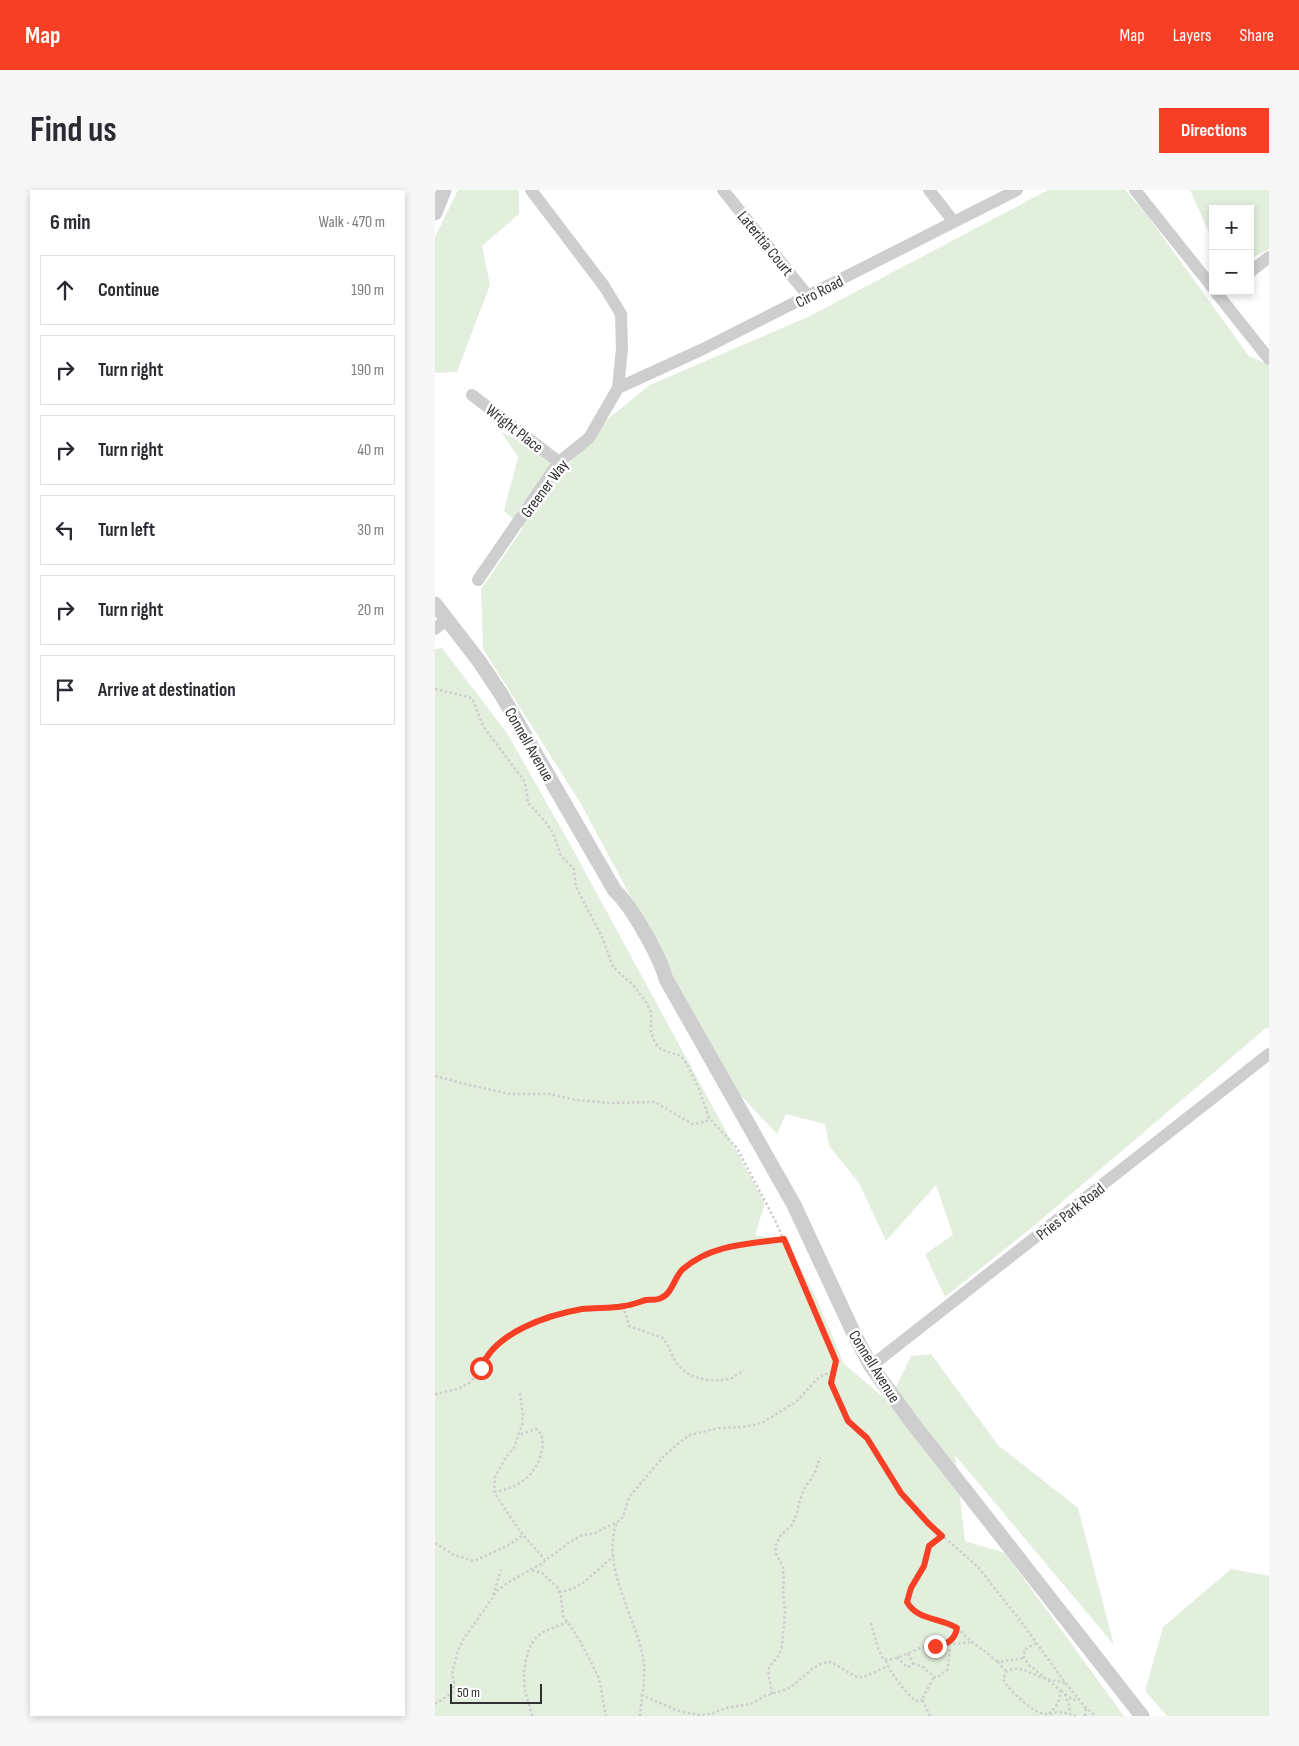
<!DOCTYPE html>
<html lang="en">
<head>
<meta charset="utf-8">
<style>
  body { margin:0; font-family:"Sofia Sans Condensed",sans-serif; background:#f7f7f7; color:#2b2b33 }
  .controls { position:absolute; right:15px; top:15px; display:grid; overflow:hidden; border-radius:0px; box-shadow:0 2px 8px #0003 }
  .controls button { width:45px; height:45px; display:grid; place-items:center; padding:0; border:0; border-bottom:1px solid #e1e1e2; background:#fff; color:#2b2b33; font:25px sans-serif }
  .scale { position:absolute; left:15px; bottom:12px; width:92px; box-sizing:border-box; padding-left:5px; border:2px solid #313131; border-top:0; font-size:14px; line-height:18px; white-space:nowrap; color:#313131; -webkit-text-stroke:4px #fff; paint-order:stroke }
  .stop { position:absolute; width:15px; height:15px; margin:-11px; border:4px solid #f63f24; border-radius:50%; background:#fff }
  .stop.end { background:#f63f24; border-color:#fff; box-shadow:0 1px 5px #0008 }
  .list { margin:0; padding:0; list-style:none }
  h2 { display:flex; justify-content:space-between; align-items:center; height:65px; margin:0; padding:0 20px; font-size:21px }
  h2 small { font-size:16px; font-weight:400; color:#7c7c81 }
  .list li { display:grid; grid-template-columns:32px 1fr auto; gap:15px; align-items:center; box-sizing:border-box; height:70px; margin:0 10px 10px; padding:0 10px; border:1px solid #e1e1e2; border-radius:0px }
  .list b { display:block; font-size:19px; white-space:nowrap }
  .list em { font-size:16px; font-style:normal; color:#7c7c81 }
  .icon { flex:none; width:28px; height:28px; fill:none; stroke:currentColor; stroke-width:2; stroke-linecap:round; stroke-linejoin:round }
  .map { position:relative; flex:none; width:834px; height:1526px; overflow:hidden; border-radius:0px }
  header { display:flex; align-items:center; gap:30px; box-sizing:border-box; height:70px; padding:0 25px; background:#f63f24; color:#fff }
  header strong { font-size:24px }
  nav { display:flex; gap:28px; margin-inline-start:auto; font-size:18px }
  .intro { display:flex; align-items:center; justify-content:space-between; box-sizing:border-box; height:120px; padding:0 30px }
  h1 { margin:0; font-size:35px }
  .button { padding:12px 22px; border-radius:0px; background:#f63f24; color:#fff; font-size:18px; font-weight:700 }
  main { display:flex; gap:30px; padding:0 30px }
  aside { flex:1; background:#fff; border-radius:0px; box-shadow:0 2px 8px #0003 }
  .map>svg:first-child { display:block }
  .green { fill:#e3efdd }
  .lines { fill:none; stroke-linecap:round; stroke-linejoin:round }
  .path { stroke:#cecece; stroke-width:2.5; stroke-dasharray:2.5 2.5; stroke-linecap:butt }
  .minor { stroke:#cecece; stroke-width:12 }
  .tertiary { stroke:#cecece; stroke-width:15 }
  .route { stroke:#f63f24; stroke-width:6 }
  .labels { text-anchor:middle; stroke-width:5; stroke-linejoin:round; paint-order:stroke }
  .street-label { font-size:16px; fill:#313131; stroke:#fff }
</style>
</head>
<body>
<header>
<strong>Map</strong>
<nav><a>Map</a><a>Layers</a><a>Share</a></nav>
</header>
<div class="intro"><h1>Find us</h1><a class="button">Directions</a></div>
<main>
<aside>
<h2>6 min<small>Walk · 470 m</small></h2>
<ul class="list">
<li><svg class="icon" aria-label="ahead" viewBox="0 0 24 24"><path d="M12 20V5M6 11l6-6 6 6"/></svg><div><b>Continue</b></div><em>190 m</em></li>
<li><svg class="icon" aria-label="right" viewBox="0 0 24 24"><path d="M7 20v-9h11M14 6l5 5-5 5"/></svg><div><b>Turn right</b></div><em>190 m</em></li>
<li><svg class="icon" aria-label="right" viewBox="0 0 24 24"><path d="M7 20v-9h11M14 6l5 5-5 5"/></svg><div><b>Turn right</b></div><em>40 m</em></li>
<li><svg class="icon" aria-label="left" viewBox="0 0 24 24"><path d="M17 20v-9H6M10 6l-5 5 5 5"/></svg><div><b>Turn left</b></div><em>30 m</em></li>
<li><svg class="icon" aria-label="right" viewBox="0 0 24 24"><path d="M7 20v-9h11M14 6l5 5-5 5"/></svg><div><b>Turn right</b></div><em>20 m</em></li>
<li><svg class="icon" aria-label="arrive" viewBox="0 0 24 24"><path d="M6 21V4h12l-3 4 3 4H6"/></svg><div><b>Arrive at destination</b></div></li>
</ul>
</aside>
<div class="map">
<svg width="834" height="1526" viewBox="0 0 834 1526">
  <rect width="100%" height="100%" fill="#fff"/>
  <g class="green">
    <polygon points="23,0 84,0 84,24 47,56 55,95 22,182 0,183 0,47"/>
    <polygon points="613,0 690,0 712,25 814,166 834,175 834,838 831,838 600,1035 510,1107 490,1064 518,1045 501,995 451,1051 424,993 394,956 390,934 351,924 342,944 297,896 146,614 48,459 46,399 88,338 69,321 83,267 66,242 133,274 175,227 215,195 375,126"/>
    <polygon points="755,0 834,0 834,59 815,69 815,19 778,19 778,51"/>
    <polygon points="7,458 72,543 135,654 330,1013 320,1045 352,1051 382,1110 409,1174 454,1212 476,1166 496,1164 563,1255 643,1318 679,1455 520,1265 530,1351 570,1363 689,1526 0,1526 0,459"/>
    <polygon points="796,1379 834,1386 834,1526 732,1526 710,1501 728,1437"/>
  </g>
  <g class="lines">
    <g class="path">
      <polyline points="0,499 37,508 48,536 90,592 93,613 110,631 118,643 126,666 139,679 141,697 168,749 178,777 198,795 211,812 216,822 216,842 220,853 227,860 246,866 252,874 264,899 274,928 302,958 340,1030 401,1171 396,1193 413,1231 432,1248 466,1303 493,1333 543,1377 587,1433 629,1491 651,1518 661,1526"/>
      <polyline points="0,886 34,895 75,904 114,904 141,910 176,913 220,912 257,934 270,932 275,929"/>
      <path d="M 188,1116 L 194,1136 L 228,1148 C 234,1156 237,1167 243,1175 C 254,1190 283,1194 299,1187 C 302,1185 306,1182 309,1180"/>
      <polyline points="85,1203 88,1224 87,1235 79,1258 71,1267 60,1287 59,1302 84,1340 110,1370"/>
      <polyline points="0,1204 23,1199 34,1193 41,1186 49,1171 66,1152 98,1132 149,1119 188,1116 212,1109 223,1110 232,1104 246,1081 269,1065 288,1058 307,1054 349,1049"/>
      <path d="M 59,1302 C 82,1298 100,1287 106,1264 C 108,1255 109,1249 104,1241 L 101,1239 L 84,1245"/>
      <path d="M 181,1334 C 167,1380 200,1424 208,1468 C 212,1487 206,1507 205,1526"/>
      <path d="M 507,1346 L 494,1356 L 489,1376 L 476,1398 L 472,1412 C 483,1431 495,1425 513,1433 C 523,1437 529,1446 537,1452 C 546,1459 555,1465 563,1472"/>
      <polyline points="0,1353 19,1365 39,1371 74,1355 88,1345"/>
      <polyline points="97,1380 107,1383 122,1397 126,1406 128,1426 144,1449 164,1488 171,1526"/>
      <path d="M 124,1402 C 149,1399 160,1380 179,1366"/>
      <polyline points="58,1405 66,1380"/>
      <path d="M 436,1433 L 443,1458 L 448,1469 C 458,1473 475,1461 486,1458 C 494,1456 502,1456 510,1455"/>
      <polyline points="522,1438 521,1445 510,1455 537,1452"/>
      <path d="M 601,1453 L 589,1460 L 589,1468 L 594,1475 L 625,1500 C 626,1511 621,1517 614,1524"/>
      <polyline points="462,1467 472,1477 475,1476 478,1473 473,1463"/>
      <path d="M 451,1471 C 453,1480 473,1506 481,1511 L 488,1510"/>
      <polyline points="478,1473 488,1477 499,1487 503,1487 513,1479 515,1455"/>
      <polyline points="571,1481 563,1472 589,1468"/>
      <path d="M 630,1493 C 622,1491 614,1490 606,1487 C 594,1483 585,1475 572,1481 L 568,1489 C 573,1500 598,1523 610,1524 C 614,1525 617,1523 622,1522 C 629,1522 634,1524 641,1526"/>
      <polyline points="626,1501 638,1510 644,1509"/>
      <polyline points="337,1504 333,1480 335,1476 344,1465 347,1456 350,1422 348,1401 349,1392 348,1377 341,1364 340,1356 346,1345 357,1335 362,1324 364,1313 369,1299 380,1283 385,1267"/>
      <polyline points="630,1504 635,1518 633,1523"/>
      <polyline points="206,1505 244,1521 264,1525 276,1524 290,1518 316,1514 330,1506 355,1498 377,1479 387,1473 396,1472 422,1487 428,1487 453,1476"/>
      <polyline points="0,1514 17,1503 19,1493 17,1484 23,1460 30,1447 63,1400 72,1393 106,1374 132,1354 145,1346 160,1343 184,1331 188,1327 194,1307 228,1267 245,1252 255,1245 284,1238 308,1237 327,1233 362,1211 384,1187 398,1181"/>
      <path d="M 97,1526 C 95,1517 92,1508 90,1500 C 87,1483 91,1452 107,1443 C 115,1438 124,1436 132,1432"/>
      <polyline points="495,1526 487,1509 499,1487"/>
      <polyline points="650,1526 651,1518"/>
    </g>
    <g class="minor">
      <polyline points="288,0 373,106"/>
      <polyline points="494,0 519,32"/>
      <polyline points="700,0 778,98"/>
      <polyline points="815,82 834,67"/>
      <polyline points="780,101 834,169"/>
      <polyline points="183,198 268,159 582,0"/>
      <polyline points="37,205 124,272"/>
      <polyline points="43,390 124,272 154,248 183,198 187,159 186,124 169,96 96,0"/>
      <polyline points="0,439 12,429"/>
      <polyline points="436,1176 834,864"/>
    </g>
    <g class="tertiary">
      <polyline points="0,23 9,0"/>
      <path d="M 0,414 L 44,471 L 66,504 L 180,701 C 197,716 225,767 231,789 L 359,1015 L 420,1146 L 436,1176 L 476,1231 L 707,1526"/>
    </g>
  </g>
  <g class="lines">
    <path class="route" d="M 46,1178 C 60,1142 113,1125 147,1119 C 161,1117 175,1119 189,1116 C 197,1115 204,1112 211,1110 C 216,1109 221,1111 226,1108 C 238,1103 239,1087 248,1079 C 277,1054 314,1054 349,1049 L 401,1171 L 396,1193 L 413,1231 L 432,1248 L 466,1303 L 493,1333 L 507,1346 L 494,1356 L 489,1376 L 476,1398 L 472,1412 C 483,1431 504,1427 522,1438 C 520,1450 512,1455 500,1456"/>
  </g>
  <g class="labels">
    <g class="street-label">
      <text transform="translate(331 53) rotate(51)" y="6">Lateritia Court</text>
      <text transform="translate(384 101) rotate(-27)" y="6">Ciro Road</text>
      <text transform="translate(80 238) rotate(38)" y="6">Wright Place</text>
      <text transform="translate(109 298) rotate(-53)" y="6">Greener Way</text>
      <text transform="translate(95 554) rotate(60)" y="6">Connell Avenue</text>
      <text transform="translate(635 1021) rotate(-38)" y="6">Pries Park Road</text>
      <text transform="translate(440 1176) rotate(58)" y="6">Connell Avenue</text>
    </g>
  </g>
</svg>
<div class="controls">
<button>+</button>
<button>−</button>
</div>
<div class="scale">50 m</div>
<div class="stop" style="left:46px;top:1178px"></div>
<div class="stop end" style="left:500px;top:1456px"></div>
</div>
</main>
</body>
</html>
